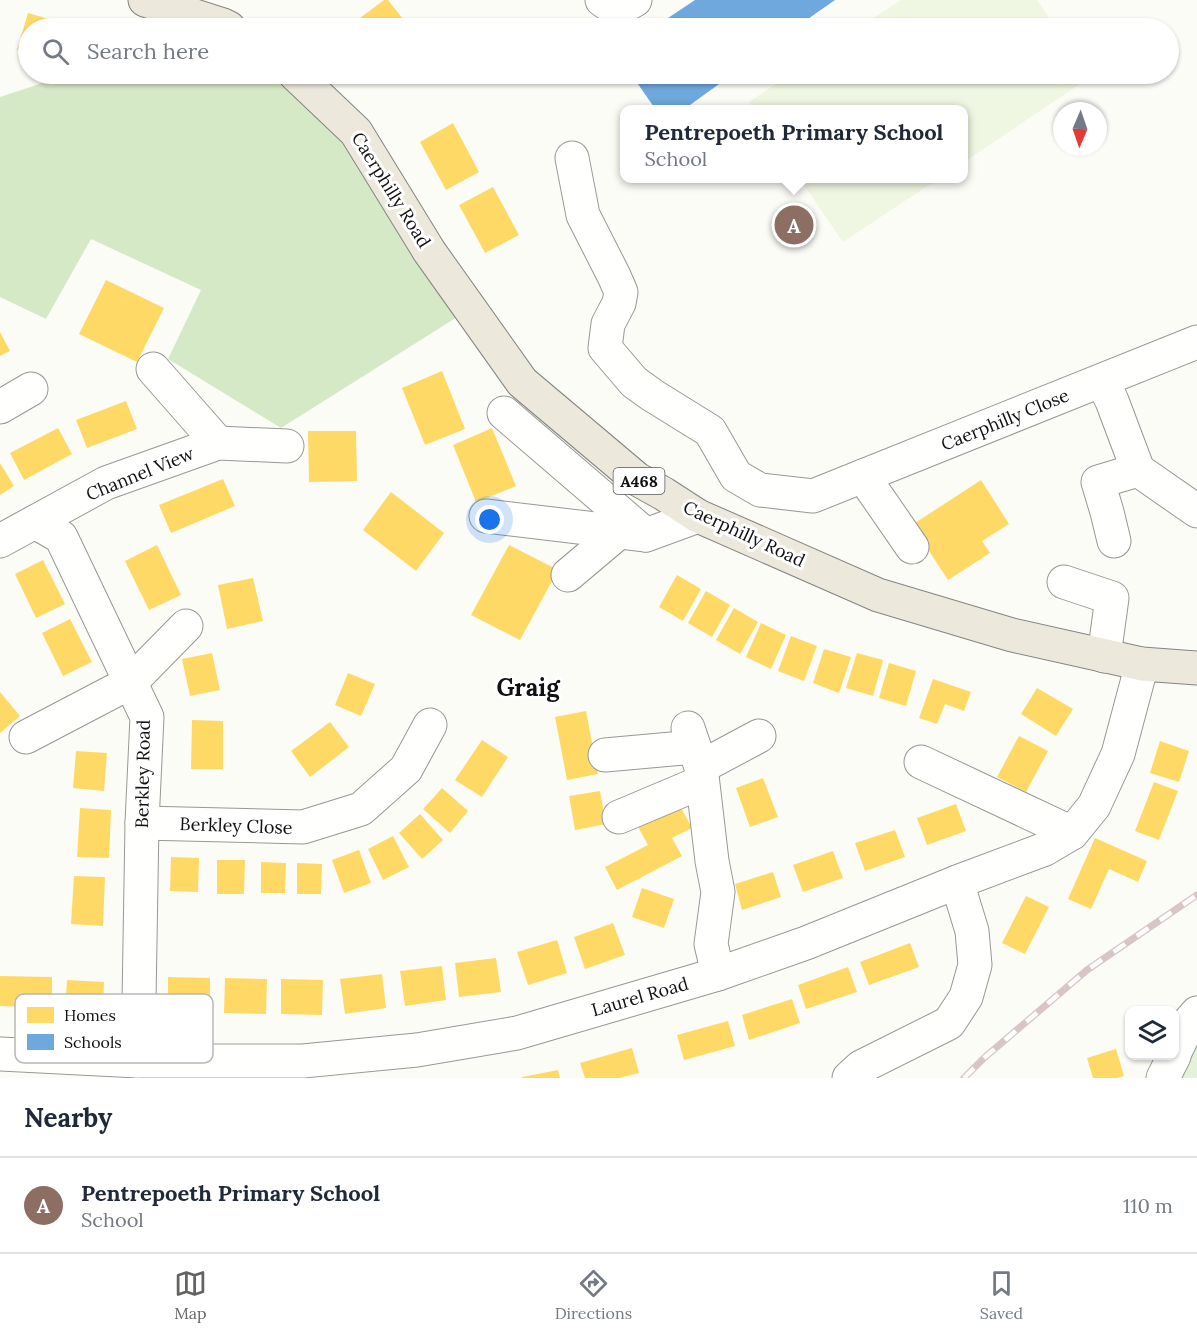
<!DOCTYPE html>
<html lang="en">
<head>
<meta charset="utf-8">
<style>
  body { margin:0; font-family:Lora,serif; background:#f2f2f3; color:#1f2937 }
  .controls { position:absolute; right:18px; bottom:18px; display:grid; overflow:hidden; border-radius:12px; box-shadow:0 2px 4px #0004 }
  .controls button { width:54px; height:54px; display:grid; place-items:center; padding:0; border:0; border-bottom:2px solid #e0e1e3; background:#fff; color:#1f2937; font:30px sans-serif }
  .compass { position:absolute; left:1053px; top:102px; width:54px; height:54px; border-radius:50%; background:#fff; box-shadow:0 2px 4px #0004; rotate:182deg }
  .you { position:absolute; left:490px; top:520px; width:21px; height:21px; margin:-15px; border:4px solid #fff; border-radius:50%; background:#1a73e8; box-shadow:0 0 0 9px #1a73e833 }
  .badge { display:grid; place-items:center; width:39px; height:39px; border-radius:50%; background:#636362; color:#fff; font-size:20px; font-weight:700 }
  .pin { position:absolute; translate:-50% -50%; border:3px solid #fff; box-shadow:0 2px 6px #0006 }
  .popup { position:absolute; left:620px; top:105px; width:348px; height:78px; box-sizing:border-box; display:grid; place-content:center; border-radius:12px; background:#fff; filter:drop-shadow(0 2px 4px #0005); font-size:20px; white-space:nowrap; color:#747a83 }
  .popup b { font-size:22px; color:#1f2937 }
  .popup::after { content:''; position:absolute; left:50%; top:100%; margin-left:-12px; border:12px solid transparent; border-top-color:#fff }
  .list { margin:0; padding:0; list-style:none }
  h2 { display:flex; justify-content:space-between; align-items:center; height:78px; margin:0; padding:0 24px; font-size:26px }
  h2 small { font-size:20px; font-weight:400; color:#747a83 }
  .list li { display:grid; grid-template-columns:39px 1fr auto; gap:18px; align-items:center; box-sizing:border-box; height:96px; padding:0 24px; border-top:2px solid #e0e1e3 }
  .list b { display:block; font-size:22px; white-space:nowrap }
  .list p { margin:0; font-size:20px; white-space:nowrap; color:#747a83 }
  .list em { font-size:20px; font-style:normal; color:#747a83 }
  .icon { flex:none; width:33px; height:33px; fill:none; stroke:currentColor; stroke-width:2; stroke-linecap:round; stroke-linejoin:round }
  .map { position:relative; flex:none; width:1197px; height:1078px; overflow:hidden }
  .search { position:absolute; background:#fff; box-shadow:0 2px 4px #0004; left:18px; right:18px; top:18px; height:66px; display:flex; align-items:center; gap:15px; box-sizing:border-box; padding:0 21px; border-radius:33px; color:#747a83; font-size:22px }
  .sheet { height:174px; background:#fff }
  nav { display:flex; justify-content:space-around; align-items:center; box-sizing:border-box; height:84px; border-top:2px solid #e0e1e3; background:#fff; font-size:16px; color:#747a83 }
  nav a { display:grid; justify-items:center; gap:3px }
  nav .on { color:#636362 }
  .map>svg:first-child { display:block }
  .green { fill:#e6f2d7 }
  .forest { fill:#d6e9c6 }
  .pitch { fill:#eff6e1 }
  .homes { fill:#ffd966 }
  .schools { fill:#6fa8dc }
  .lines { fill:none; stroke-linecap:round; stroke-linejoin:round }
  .minor-casing { stroke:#979795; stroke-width:35 }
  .major-casing { stroke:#848482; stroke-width:35 }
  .minor { stroke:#fffffe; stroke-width:33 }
  .major { stroke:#ece8dc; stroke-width:33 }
  .rail-casing { stroke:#d8c6c7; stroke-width:7 }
  .rail { stroke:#fff; stroke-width:4.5; stroke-dasharray:14; stroke-linecap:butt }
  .labels { text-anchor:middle; stroke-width:6; stroke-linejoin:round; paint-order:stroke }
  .shield { fill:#fff; stroke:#585858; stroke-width:1.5 }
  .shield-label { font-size:16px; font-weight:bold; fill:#111 }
  .street-label { font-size:18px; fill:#111; stroke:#fff }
  .district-label { font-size:24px; font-weight:bold; fill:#111; stroke:#fff }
  .key { fill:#fff; stroke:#b8b8b8; stroke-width:1.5 }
  .key-label { font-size:16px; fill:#111 }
</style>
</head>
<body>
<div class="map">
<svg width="1197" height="1078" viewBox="0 0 1197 1078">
  <rect width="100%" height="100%" fill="#fcfcf7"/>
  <polygon class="green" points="1197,1013 1197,1078 1163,1078"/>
  <polygon class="forest" points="70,74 143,74 164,82 169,74 295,74 470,309 281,428 168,359 201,290 91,239 46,319 0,297 0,97"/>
  <g class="pitch">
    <polygon points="901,0 1037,0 1056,28 858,28"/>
    <polygon points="791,74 1086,74 1089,78 964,162 964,110 754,109 749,102"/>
    <polygon points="800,179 938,179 843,242"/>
  </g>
  <g class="homes">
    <polygon points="384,0 388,0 410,28 362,28 356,21"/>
    <polygon points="28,13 80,28 28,28 28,53 17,50"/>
    <polygon points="453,123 479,172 446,190 420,142"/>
    <polygon points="493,187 519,235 485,253 459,205"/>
    <polygon points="106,280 164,308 137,362 79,334"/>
    <polygon points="0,332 10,351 0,356"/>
    <polygon points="442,371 465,429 425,445 402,388"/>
    <polygon points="126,401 137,429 87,448 76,420"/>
    <polygon points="58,428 72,454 24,480 10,453"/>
    <polygon points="492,428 516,486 476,502 453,445"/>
    <polygon points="308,431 356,431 357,481 309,482"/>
    <polygon points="0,463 14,486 0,495"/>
    <polygon points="223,479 235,506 171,533 159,505"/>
    <polygon points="981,480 1009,524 982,541 990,553 948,580 912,525"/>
    <polygon points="391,492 444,533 416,571 363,530"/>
    <polygon points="157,545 181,595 149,610 125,561"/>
    <polygon points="509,545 558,570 520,640 471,615"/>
    <polygon points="43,560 65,604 36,618 15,574"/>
    <polygon points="677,575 701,589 683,621 659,607"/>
    <polygon points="253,578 263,621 227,629 218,585"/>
    <polygon points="706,591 730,605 712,637 688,623"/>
    <polygon points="734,608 758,622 740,654 716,640"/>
    <polygon points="70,619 92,662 63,676 42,633"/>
    <polygon points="761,623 786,635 771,669 746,657"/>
    <polygon points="791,636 817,646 804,681 778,671"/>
    <polygon points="824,649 851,657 839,693 813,683"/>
    <polygon points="212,653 220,690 190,696 182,659"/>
    <polygon points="857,653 883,660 873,696 846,688"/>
    <polygon points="889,663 916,671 906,706 879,698"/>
    <polygon points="348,673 375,684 361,716 335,705"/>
    <polygon points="933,679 971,692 964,711 945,704 937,724 919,718"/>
    <polygon points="1037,688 1073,709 1056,736 1021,714"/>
    <polygon points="0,692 20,716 0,733"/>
    <polygon points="586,711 598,774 567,780 555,717"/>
    <polygon points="192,720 223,721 223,769 191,769"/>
    <polygon points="330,722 349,747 310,777 291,751"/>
    <polygon points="1019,736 1048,751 1026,792 997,777"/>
    <polygon points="482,740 508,757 482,797 455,780"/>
    <polygon points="1160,741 1189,751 1179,782 1150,773"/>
    <polygon points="76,751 107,753 104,791 73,788"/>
    <polygon points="763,778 778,817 750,827 736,788"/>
    <polygon points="1154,782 1178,791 1159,840 1135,831"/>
    <polygon points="442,788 468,811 450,833 423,809"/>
    <polygon points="600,791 606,824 575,830 569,796"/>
    <polygon points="679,804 692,828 672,838 682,856 617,890 605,867 648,845 637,825"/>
    <polygon points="956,804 966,831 927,845 917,818"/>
    <polygon points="80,808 111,810 109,858 77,857"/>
    <polygon points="420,814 443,840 422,859 399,833"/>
    <polygon points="895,830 905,857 865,871 855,843"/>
    <polygon points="393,836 409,867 383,880 368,849"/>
    <polygon points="1095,838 1147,861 1138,882 1109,869 1091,909 1068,899"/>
    <polygon points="359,850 371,883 344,893 332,860"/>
    <polygon points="833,851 843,878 803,892 793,865"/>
    <polygon points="171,857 199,858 198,892 170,891"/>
    <polygon points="217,860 245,860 244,894 217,894"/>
    <polygon points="261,862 286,863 285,893 261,893"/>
    <polygon points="297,863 322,864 321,894 297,894"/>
    <polygon points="773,872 781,897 742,910 735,884"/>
    <polygon points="74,876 105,877 103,926 71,924"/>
    <polygon points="642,888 674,899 664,928 632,917"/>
    <polygon points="1026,896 1049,907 1025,954 1002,943"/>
    <polygon points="613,923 625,955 585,969 574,937"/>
    <polygon points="557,940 567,973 528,985 517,952"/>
    <polygon points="910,943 919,967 869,985 860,962"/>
    <polygon points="496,958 501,992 459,997 455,963"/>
    <polygon points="442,966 446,1000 405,1006 400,971"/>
    <polygon points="848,967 857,992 806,1009 798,985"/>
    <polygon points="382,974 386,1008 345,1014 340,979"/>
    <polygon points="0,976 52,977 52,1008 0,1006"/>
    <polygon points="168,977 210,978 210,1013 168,1012"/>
    <polygon points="225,978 267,979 266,1014 224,1013"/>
    <polygon points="281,979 323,980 322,1015 281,1014"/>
    <polygon points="67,980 104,982 103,1012 65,1011"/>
    <polygon points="792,999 800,1023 749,1040 742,1015"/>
    <polygon points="728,1021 735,1046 684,1060 677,1035"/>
    <polygon points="632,1048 639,1073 619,1078 585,1078 580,1063"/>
    <polygon points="1116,1049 1124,1076 1117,1078 1093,1078 1087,1058"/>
    <polygon points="558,1070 560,1078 522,1078 522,1077"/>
  </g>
  <g class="schools">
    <polygon points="695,0 835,0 795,28 653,28"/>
    <polygon points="631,74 733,74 683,110 656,110"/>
  </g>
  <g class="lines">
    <defs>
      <g id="minor">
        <polyline points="602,0 617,10 635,0"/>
        <polyline points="572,158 583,215 614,276 621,292 619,303 608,324 605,348 634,382 652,395 710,431 736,476 760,490 813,496 1197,342"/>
        <polyline points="153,369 218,443"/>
        <polyline points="1102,381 1112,401 1138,470 1197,511"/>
        <polyline points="0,407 31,389"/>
        <polyline points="504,413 646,535 698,516"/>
        <polyline points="863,476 912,547"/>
        <polyline points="486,516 646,535"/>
        <polyline points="35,522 61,537 147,717 142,823 138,1061"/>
        <polyline points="0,541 106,483 218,443 287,446"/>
        <polyline points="1114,541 1107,512 1098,482 1138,470"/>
        <polyline points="568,575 619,532"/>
        <polyline points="1064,582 1112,598 1104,656"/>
        <polyline points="688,728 701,767 712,861 718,892 711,944 718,974"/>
        <polyline points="26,737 131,682 186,626"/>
        <polyline points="605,755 694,747"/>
        <polyline points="921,762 1072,833"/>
        <polyline points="701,767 759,736"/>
        <polyline points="619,817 702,782"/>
        <polyline points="142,823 303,827 361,809 406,769 430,725"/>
        <polyline points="0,1054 138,1061 303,1061 417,1050 517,1033 718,974 806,943 957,882 1045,849 1072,833 1094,806 1118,754 1142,664"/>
        <polyline points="1174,1054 1190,1021 1197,1013"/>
        <polyline points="849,1078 861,1067 949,1023 966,997 975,965 972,931 957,882"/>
        <polyline points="1163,1078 1174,1056"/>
      </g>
      <g id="major">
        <polyline points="145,0 223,25 229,28"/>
        <polyline points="295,74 356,132 429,251 522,382 637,479 664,494 698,516 878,595 1012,635 1142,664 1197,668"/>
      </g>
    </defs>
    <use href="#minor" class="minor-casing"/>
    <use href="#major" class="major-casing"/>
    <use href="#minor" class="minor"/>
    <use href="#major" class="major"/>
    <defs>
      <polyline id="rail" points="964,1078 984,1058 1087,970 1197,895"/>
    </defs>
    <use href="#rail" class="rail-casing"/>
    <use href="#rail" class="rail"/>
  </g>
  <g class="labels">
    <rect class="shield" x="613.5" y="468" width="51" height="26" rx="4.5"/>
    <g class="shield-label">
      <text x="639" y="487">A468</text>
    </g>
    <g class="street-label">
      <text transform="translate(391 190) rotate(58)" y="6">Caerphilly Road</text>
      <text transform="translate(1005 420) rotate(-22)" y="6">Caerphilly Close</text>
      <text transform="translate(140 474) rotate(-22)" y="6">Channel View</text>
      <text transform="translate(744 534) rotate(25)" y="6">Caerphilly Road</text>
      <text transform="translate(143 774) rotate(-89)" y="6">Berkley Road</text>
      <text transform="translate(236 826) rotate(2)" y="6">Berkley Close</text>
      <text transform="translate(640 997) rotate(-16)" y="6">Laurel Road</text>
    </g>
    <g class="district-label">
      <text x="528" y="696">Graig</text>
    </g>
  </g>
  <rect x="15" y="994" width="198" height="69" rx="9" class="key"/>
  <rect x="27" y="1007" width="27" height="16" fill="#ffd966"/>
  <rect x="27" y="1034" width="27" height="16" fill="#6fa8dc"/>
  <g class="key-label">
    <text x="64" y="1021">Homes</text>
    <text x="64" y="1048">Schools</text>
  </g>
</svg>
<div class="controls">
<button><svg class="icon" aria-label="layers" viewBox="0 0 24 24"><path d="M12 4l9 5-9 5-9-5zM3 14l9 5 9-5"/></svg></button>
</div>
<svg class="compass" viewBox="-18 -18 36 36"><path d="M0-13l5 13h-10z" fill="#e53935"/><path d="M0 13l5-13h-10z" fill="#747a83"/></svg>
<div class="you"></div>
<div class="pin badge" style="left:794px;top:225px;background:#8d6e63">A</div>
<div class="popup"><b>Pentrepoeth Primary School</b>School</div>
<div class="search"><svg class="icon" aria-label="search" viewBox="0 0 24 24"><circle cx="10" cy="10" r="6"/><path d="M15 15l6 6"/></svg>Search here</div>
</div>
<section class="sheet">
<h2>Nearby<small></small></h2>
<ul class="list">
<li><span class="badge" style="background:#8d6e63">A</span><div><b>Pentrepoeth Primary School</b><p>School</p></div><em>110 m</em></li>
</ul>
</section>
<nav>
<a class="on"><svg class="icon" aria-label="map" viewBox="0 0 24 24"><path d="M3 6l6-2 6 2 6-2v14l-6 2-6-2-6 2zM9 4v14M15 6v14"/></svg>Map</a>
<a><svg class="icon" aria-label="directions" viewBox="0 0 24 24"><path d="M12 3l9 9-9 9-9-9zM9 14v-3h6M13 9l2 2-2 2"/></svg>Directions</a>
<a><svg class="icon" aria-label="saved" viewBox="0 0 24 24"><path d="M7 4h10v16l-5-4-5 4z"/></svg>Saved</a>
</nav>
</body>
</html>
